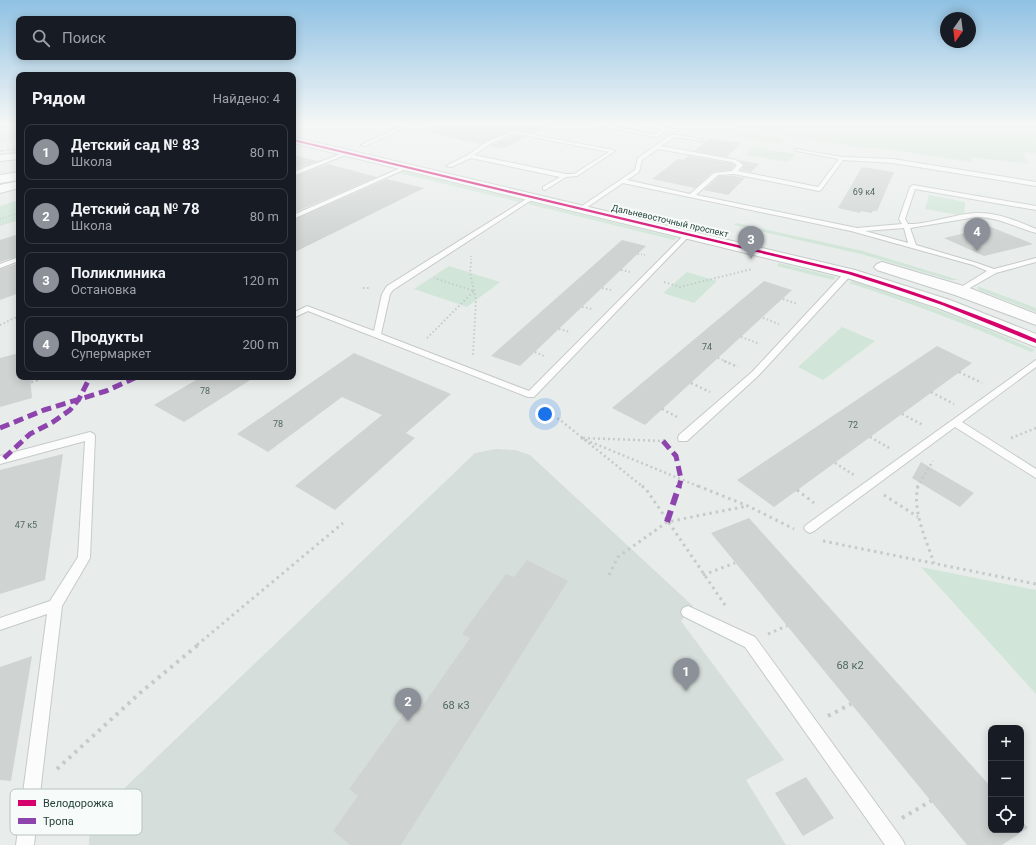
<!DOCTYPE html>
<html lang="ru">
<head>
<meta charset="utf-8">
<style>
  body { margin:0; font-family:Roboto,sans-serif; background:#242831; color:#f1f3f6 }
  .controls { position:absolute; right:12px; bottom:12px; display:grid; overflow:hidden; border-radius:8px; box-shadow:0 2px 10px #0003 }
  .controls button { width:36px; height:36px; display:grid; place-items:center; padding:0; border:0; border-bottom:1px solid #363941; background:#171b24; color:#f1f3f6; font:20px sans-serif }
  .compass { position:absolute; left:940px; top:12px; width:36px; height:36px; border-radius:50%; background:#171b24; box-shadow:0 2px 10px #0003; rotate:194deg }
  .you { position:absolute; left:545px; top:414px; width:14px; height:14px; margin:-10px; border:3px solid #fff; border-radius:50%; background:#1a73e8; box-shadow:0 0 0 6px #1a73e833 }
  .badge { display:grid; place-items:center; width:26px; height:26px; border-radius:50%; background:#8c9099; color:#fff; font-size:13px; font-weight:700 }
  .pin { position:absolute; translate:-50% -33px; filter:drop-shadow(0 1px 2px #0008) }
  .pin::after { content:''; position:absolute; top:21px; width:14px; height:12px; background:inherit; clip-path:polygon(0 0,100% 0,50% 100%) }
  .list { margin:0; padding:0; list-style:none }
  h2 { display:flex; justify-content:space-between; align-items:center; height:52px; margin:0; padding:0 16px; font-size:17px }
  h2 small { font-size:13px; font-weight:400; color:#9ea1a6 }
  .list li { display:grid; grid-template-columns:26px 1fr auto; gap:12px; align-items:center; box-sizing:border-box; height:56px; margin:0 8px 8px; padding:0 8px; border:1px solid #363941; border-radius:8px }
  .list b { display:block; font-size:15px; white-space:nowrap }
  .list p { margin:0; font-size:13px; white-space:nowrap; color:#9ea1a6 }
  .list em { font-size:13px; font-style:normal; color:#9ea1a6 }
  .icon { flex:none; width:22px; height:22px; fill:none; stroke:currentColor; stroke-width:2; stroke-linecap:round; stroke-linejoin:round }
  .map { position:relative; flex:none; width:1036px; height:845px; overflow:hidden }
  .search { position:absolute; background:#171b24; box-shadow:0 2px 10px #0003; left:16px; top:16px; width:280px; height:44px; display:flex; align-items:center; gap:10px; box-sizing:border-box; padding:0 14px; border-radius:8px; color:#9ea1a6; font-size:15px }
  .panel { position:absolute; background:#171b24; box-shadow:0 2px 10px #0003; left:16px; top:72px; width:280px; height:308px; border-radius:8px }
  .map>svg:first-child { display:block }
  .built { fill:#d6dedb }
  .green { fill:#d1e6d8 }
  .building { fill:#cfd4d2 }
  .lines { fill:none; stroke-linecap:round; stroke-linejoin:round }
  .service-casing { stroke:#c5cac8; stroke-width:2 }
  .minor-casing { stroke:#c5cac8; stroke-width:2 }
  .tertiary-casing { stroke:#c5cac8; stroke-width:2 }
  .secondary-casing { stroke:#c3cbc8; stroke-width:2 }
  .path-far5 { stroke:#c3ccca; stroke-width:1; stroke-dasharray:1 1.5; stroke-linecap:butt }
  .path-far4 { stroke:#c3ccca; stroke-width:1.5; stroke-dasharray:1 2; stroke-linecap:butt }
  .path-far3 { stroke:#c3ccca; stroke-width:2; stroke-dasharray:1.5 2.5; stroke-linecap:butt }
  .path-far2 { stroke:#c3ccca; stroke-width:2.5; stroke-dasharray:2 3; stroke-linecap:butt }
  .path-far1 { stroke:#c3ccca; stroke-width:3; stroke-dasharray:2.5 4; stroke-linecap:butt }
  .path { stroke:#c3ccca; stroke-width:4; stroke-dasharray:3 5; stroke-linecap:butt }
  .service { fill:#fcfcfc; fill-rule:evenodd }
  .minor { fill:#fcfcfc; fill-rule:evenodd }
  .tertiary { fill:#fcfcfc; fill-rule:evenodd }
  .secondary { fill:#fcfcfc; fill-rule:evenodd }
  .rail { stroke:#c9cdcc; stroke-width:1.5; stroke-dasharray:4 2; stroke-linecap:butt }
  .quiet-far1 { stroke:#8e44ad; stroke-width:5; stroke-dasharray:10 5; stroke-linecap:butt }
  .quiet { stroke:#8e44ad; stroke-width:6; stroke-dasharray:12 6; stroke-linecap:butt }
  .cycleway-casing { stroke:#f7fbf9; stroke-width:2 }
  .cycleway { fill:#d6006c; fill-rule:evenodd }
  .labels { text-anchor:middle; stroke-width:4; stroke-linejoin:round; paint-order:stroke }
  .number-label { font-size:9px; fill:#506761 }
  .far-street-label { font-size:9px; fill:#24423a; stroke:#f7fbf9 }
  .near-number-label { font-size:11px; fill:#506761 }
  .key { fill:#f7fbf9; stroke:#b8c4c0; stroke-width:1 }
  .key-label { font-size:11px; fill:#24423a }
</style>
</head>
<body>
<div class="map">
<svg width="1036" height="845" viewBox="0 0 1036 845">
  <rect width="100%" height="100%" fill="#e8edeb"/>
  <polygon class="built" points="496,449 515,450 530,455 693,606 681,621 784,760 746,780 786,845 89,845 90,821 475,453"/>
  <g class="green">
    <polygon points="0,124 19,124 19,139 0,142"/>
    <polygon points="713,124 1036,124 1036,154 1024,152 1028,164 972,157 972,162 871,147 870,149"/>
    <polygon points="738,131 785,138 779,144 731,137"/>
    <polygon points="754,147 794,154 796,154 788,162 746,155"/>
    <polygon points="403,171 523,200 519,202 399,173"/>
    <polygon points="929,195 965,202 964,216 925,209"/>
    <polygon points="19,200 19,220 0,226 0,206"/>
    <polygon points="531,202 677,238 674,240 528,204"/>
    <polygon points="736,223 863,251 959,280 950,280 861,254 734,225"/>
    <polygon points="779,263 836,277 833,280 777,266"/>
    <polygon points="449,266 500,282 467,307 414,289"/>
    <polygon points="687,272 717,281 694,303 663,293"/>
    <path d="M 852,281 C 915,300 975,323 1035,350 L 1031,352 C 971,326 911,303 849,283 Z"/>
    <polygon points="977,286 1036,308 1036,312 979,290"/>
    <polygon points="842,327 875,341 823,380 798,367"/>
    <polygon points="921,567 1036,590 1036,694"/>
  </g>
  <g class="building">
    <polygon points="432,124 553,124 534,133 512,130 481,144 431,133"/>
    <polygon points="513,135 527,137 504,148 490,146"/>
    <polygon points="709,138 741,143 727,157 694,151"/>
    <polygon points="293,155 318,161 293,170"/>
    <polygon points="688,156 731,163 735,165 731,170 713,172 695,188 652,179 678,159 683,160"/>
    <polygon points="739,160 759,164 751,172 741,170 744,165"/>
    <polygon points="328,164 377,177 293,213 293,177"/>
    <polygon points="862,167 894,172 877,211 873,211 871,213 861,211 860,213 838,208"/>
    <polygon points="719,176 734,176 745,178 728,195 704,190"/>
    <polygon points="387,179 424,188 293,253 293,220"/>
    <polygon points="991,227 1033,244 984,256 944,238"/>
    <polygon points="19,234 19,256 0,262 0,240"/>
    <polygon points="622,240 646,246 520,366 491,356"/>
    <polygon points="19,263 19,293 0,300 0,269"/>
    <polygon points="764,281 792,290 645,425 612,408"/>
    <polygon points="937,346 972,363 774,507 737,480"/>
    <polygon points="19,353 19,377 30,377 32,398 0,407 0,358"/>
    <polygon points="354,353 451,394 406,433 415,438 335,510 295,486 382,415 342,397 268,452 237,434"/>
    <polygon points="201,377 255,377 184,422 154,405"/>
    <polygon points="63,454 45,580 0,594 0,470"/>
    <polygon points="921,462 974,493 960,507 912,478"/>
    <polygon points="749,518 991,787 991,830 1021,830 1021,820 1028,828 1002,845 967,845 711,533"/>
    <polygon points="527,560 568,581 401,845 350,845 333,831 358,796 349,789 412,702 421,708 470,638 462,634 506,574 514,577"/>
    <polygon points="32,656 11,781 0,780 0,667"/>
    <polygon points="806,777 834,818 803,836 775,793"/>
  </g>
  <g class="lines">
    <defs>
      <g id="service">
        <polygon points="406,124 412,124 365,146 361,145"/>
        <polygon points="589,124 599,124 655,134 662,130 638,124 648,124 679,130 677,131 667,130 656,137"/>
        <path d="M 513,131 L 613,150 L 615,151 L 577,176 L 566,177 L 545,190 L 543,189 L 543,187 L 560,177 L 471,158 L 451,167 L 446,166 L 468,155 L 486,142 ZM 513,133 L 609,152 L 574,174 L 565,174 L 474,155 L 490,144 Z"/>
        <path d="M 672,134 L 704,140 L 702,141 L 675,137 L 661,146 L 736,160 L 743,165 L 738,171 L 818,187 L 839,159 L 797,151 L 795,149 L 842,157 L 893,159 L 1036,182 L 1036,186 L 893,163 L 843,160 L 821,190 L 819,191 L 734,174 L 718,175 L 696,195 L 857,228 L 902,224 L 899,219 L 910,187 L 913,185 L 1036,206 L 1036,210 L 915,189 L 905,219 L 908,224 L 915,224 C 935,222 956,214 976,213 C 997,212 1017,221 1036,229 L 1036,233 C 1015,227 998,217 976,217 L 910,228 L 916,245 L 977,263 L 994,269 L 1036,258 L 1036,262 L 996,273 L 961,293 L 957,291 L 958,289 L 987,271 L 973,265 L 851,231 L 623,183 L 583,210 L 579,210 L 579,208 L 635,170 L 638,158 ZM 658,149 L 732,162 L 737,165 L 732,171 L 714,173 L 690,194 L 627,180 L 639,172 L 642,160 ZM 904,228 L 908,243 L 865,231 Z"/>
        <polygon points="346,152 350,153 293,176 293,172"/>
        <polygon points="405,166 410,167 293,219 293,215"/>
        <polygon points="531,196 536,197 393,290 390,294 381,334 529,391 686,233 691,234 534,397 528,397 308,311 293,318 293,313 307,306 374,331 382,294 387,286"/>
        <polygon points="19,257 19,261 0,268 0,264"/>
        <polygon points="846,271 852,271 853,273 758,376 687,441 679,441 678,438 679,435 752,372"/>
        <polygon points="1036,360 1036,367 962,422 1036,469 1036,478 955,427 814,531 810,533 806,531 804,528 806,525"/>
        <polygon points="90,432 94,434 95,436 90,558 62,606 34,845 16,845 47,614 0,630 0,618 50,601 78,557 85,441 0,464 0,456"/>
        <polygon points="688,606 755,637 902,839 905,845 885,845 745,647 683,616 681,612 683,608"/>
      </g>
      <g id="minor">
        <polygon points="19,153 19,159 0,161 0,155"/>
        <polygon points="19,181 19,188 0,193 0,185"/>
      </g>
      <g id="tertiary">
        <polygon points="293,137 855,270 950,300 1036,334 1036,347 938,308 844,277 293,143"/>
        <polygon points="882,262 967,287 1036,314 1036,325 955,295 877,270 874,267 877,264"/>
      </g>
      <polygon id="secondary" points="19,172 19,180 0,183 0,175"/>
    </defs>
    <use href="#service" class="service-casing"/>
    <use href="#minor" class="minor-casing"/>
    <use href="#tertiary" class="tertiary-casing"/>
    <use href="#secondary" class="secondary-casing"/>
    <g class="path-far5">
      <polyline points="423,128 432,129"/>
      <polyline points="749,154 784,154"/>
    </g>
    <g class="path-far4">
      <polyline points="0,219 19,213"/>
      <polyline points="293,237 295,238"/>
      <polyline points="638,254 645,255"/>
      <polyline points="471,263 471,255"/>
    </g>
    <g class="path-far3">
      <polyline points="471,262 470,273 476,300 473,355"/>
      <polyline points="621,270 630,272"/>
      <polyline points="664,282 680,287 752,269"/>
      <polyline points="363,288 371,288"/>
      <polyline points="602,288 611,290"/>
      <polyline points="783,299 797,304"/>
      <polyline points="582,307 592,309"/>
      <polyline points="763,318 779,324"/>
      <polyline points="0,325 19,316"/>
      <polyline points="559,329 570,332"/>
      <polyline points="741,337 760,344"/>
      <polyline points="427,338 474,291 434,278"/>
      <polyline points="535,352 546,357"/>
      <polyline points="718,358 727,362"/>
    </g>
    <g class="path-far2">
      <polyline points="724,361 738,367"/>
      <polyline points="959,372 982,383"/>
      <polyline points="31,382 39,380"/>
      <polyline points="691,383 710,392"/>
      <polyline points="931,392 954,404"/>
      <polyline points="662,409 679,418"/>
      <polyline points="538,412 559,419 643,487"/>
      <polyline points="902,414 923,425"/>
      <polyline points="870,437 891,449"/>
      <polyline points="581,438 700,487"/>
      <polyline points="583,438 663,441 665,439"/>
      <polyline points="1011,438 1036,428"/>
      <polyline points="835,463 854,475"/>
      <polyline points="917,487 933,461"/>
    </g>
    <g class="path-far1">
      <polyline points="642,486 646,489 727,608"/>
      <polyline points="698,486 748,506 794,529"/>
      <path d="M 918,486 C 912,511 926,539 934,563"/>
      <polyline points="797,490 814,503"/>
      <polyline points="884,495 918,517"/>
      <polyline points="823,541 1036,584"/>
      <polyline points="609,575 618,557 667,522 747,506"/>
      <polyline points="703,575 735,563"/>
      <polyline points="768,634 787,626"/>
      <polyline points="197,645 343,523"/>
    </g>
    <g class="path">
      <polyline points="828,716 851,704"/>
      <polyline points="57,769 140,693 199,644"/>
      <polyline points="902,818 931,801"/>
    </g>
    <use href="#service" class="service"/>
    <use href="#minor" class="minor"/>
    <use href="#tertiary" class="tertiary"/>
    <use href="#secondary" class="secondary"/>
    <polyline class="rail" points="0,151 19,149"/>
    <g class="quiet-far1">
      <polyline points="0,428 44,410 106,391 137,377"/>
      <polyline points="663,441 676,456 681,479 679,487"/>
      <polyline points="4,458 30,434 53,422 70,410 79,399 90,377"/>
    </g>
    <polyline class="quiet" points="667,522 679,486"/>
    <defs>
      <path id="cycleway" d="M 293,139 L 851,272 C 914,291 975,313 1036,339 L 1036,343 L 942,305 L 895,289 L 848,274 L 293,141 Z"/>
    </defs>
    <use href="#cycleway" class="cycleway-casing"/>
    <use href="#cycleway" class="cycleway"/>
  </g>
  <linearGradient id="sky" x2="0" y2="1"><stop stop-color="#8fc1e3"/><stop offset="0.51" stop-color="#f5f7f6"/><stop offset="1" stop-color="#f5f7f6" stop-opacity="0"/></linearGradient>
  <rect width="1036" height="243" fill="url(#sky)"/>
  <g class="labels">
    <g class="number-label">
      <text x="864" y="195">69 к4</text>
      <text x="707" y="350">74</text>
      <text x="205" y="394">78</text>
      <text x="278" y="427">78</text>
      <text x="853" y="428">72</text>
      <text x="26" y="528">47 к5</text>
    </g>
    <g class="far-street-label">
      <text transform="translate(670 221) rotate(13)" y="3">Дальневосточный проспект</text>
    </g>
    <g class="near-number-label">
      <text x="850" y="669">68 к2</text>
      <text x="456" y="709">68 к3</text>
    </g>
  </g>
  <rect x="10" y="789" width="132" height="46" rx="6" class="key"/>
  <rect x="18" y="800" width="18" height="6" fill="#d6006c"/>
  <rect x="18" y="818" width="18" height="6" fill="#8e44ad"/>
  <g class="key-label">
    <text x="43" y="807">Велодорожка</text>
    <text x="43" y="825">Тропа</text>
  </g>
</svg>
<div class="controls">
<button>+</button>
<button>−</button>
<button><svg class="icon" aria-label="locate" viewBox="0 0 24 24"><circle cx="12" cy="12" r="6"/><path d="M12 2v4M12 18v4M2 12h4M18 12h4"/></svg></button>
</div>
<svg class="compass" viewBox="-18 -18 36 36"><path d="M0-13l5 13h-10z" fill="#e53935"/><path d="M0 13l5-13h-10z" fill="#9ea1a6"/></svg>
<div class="you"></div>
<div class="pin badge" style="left:686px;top:691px">1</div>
<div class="pin badge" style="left:408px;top:721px">2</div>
<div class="pin badge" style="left:751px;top:259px">3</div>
<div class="pin badge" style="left:977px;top:251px">4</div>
<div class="search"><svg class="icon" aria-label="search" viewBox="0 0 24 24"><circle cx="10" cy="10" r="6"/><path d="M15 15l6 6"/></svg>Поиск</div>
<section class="panel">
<h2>Рядом<small>Найдено: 4</small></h2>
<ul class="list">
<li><span class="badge">1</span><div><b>Детский сад № 83</b><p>Школа</p></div><em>80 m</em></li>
<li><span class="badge">2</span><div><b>Детский сад № 78</b><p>Школа</p></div><em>80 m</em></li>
<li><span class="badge">3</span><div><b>Поликлиника</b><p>Остановка</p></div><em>120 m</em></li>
<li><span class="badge">4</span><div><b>Продукты</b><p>Супермаркет</p></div><em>200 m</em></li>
</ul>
</section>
</div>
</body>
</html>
